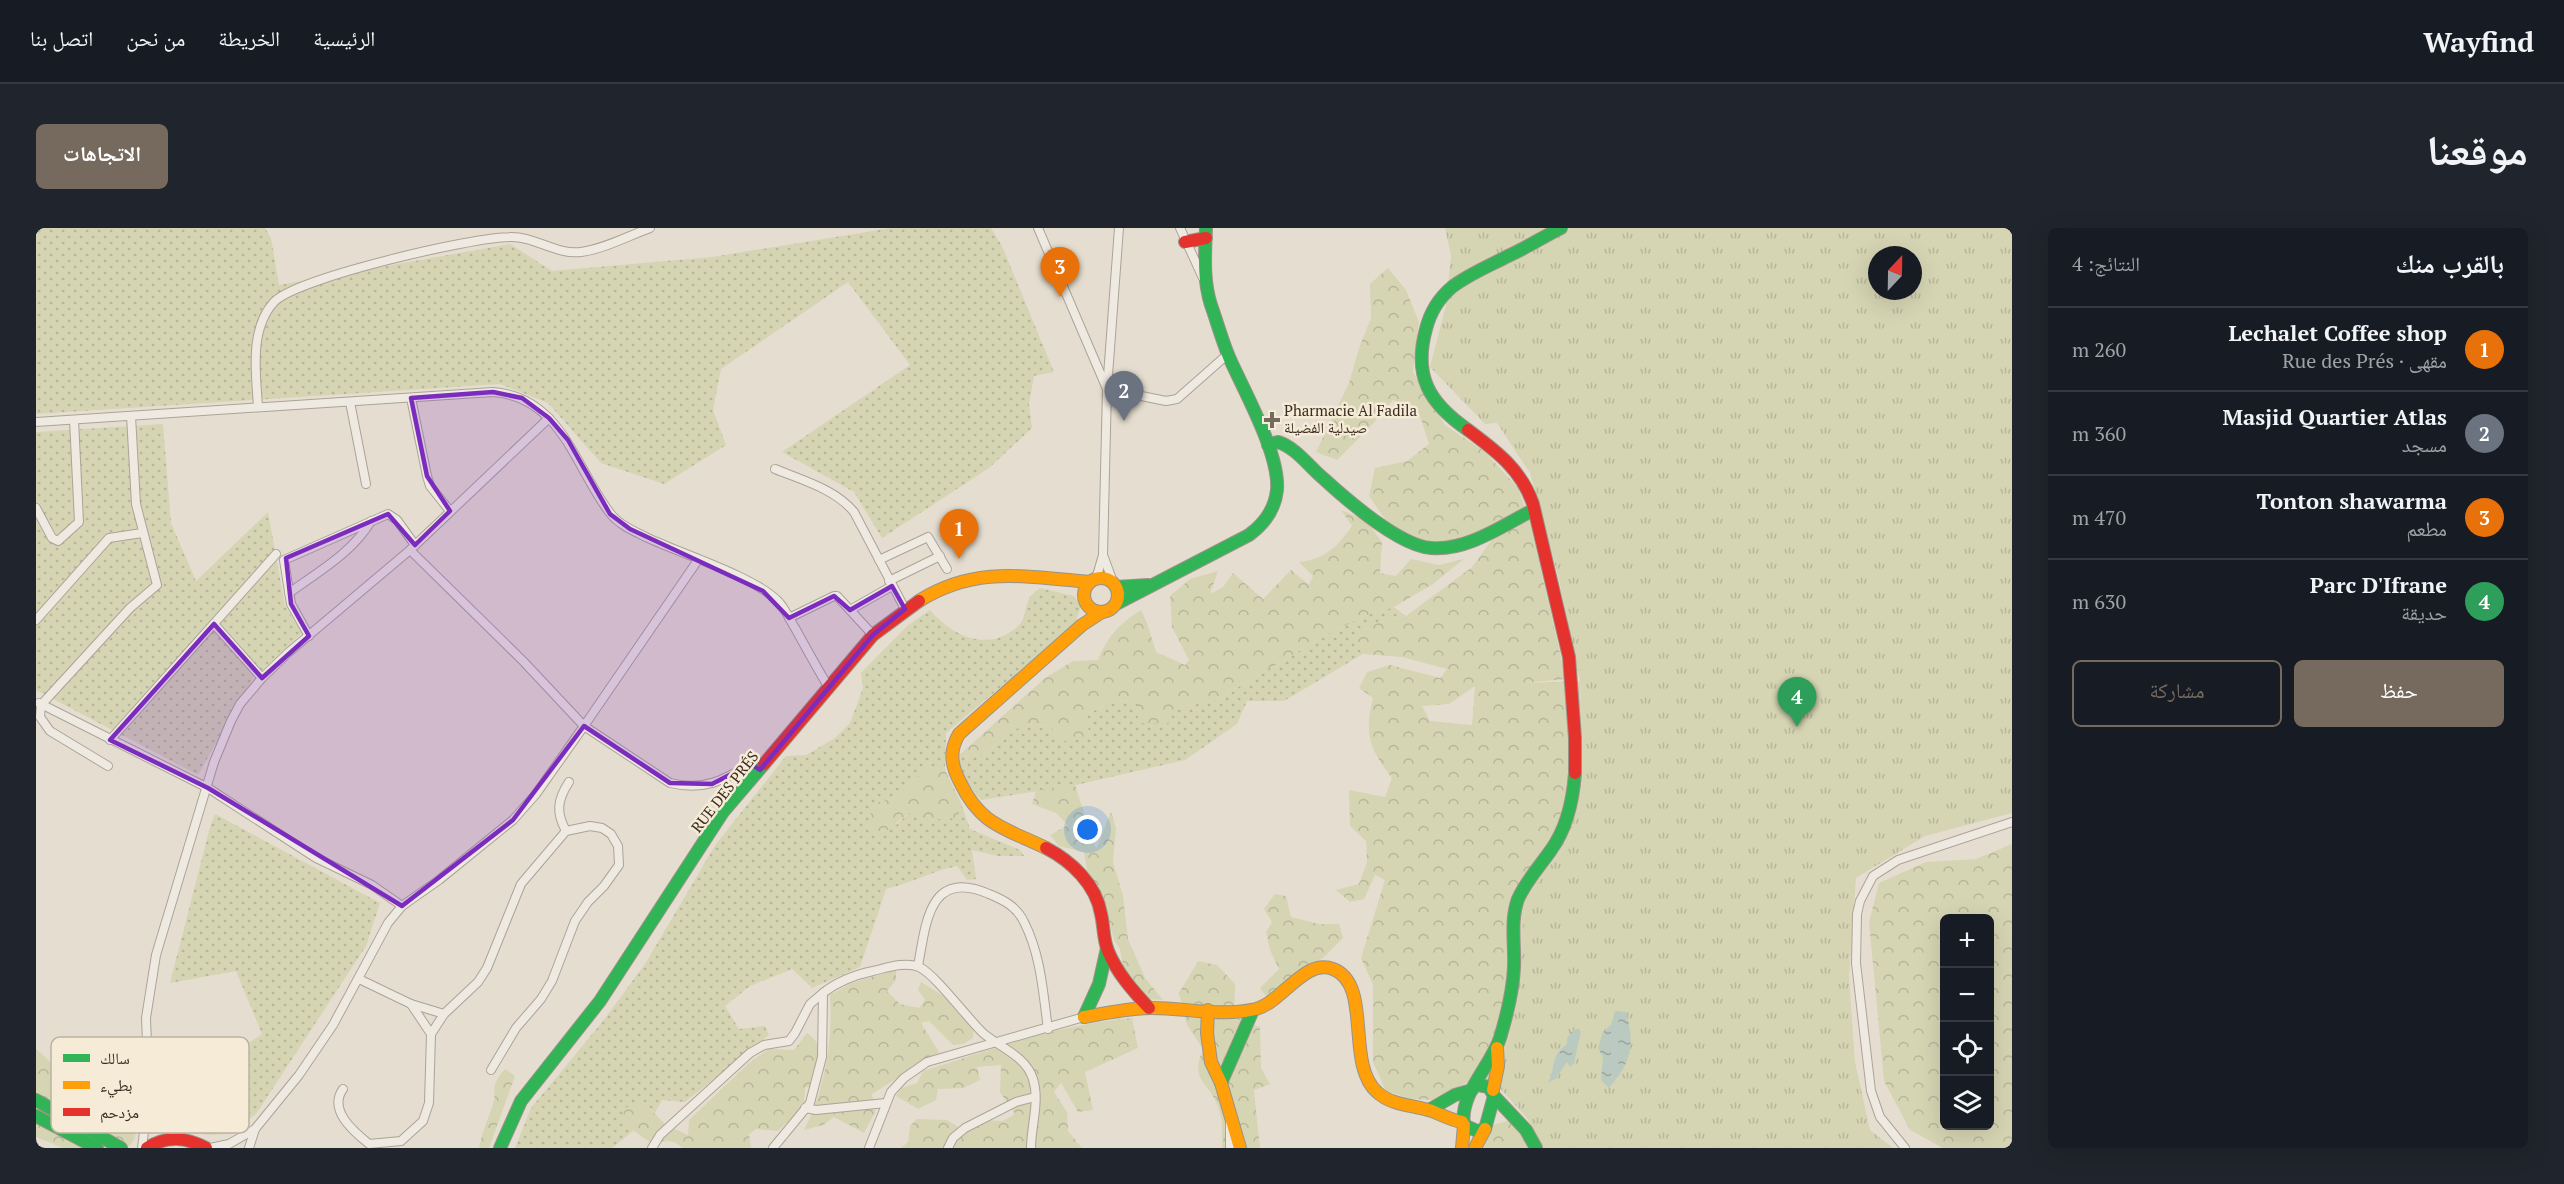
<!DOCTYPE html>
<html lang="ar">
<head>
<meta charset="utf-8">
<style>
  body { margin:0; font-family:"PT Serif","Noto Naskh Arabic",serif; background:#20242c; color:#f1f3f6; direction:rtl }
  .controls { position:absolute; right:18px; bottom:18px; display:grid; overflow:hidden; border-radius:9px; box-shadow:0 6px 24px #0002 }
  .controls button { width:54px; height:54px; display:grid; place-items:center; padding:0; border:0; border-bottom:2px solid #363941; background:#171b24; color:#f1f3f6; font:30px sans-serif }
  .compass { position:absolute; left:1832px; top:18px; width:54px; height:54px; border-radius:50%; background:#171b24; box-shadow:0 6px 24px #0002; rotate:22deg }
  .you { position:absolute; left:1052px; top:602px; width:21px; height:21px; margin:-15px; border:4px solid #fff; border-radius:50%; background:#1a73e8; box-shadow:0 0 0 9px #1a73e833 }
  .badge { display:grid; place-items:center; width:39px; height:39px; border-radius:50%; background:#766a5e; color:#fff; font-size:20px; font-weight:700 }
  .pin { position:absolute; translate:-50% -50px; filter:drop-shadow(0 2px 3px #0008) }
  .pin::after { content:''; position:absolute; top:32px; width:21px; height:18px; background:inherit; clip-path:polygon(0 0,100% 0,50% 100%) }
  .list { margin:0; padding:0; list-style:none }
  h2 { display:flex; justify-content:space-between; align-items:center; height:78px; margin:0; padding:0 24px; font-size:26px }
  h2 small { font-size:20px; font-weight:400; color:#9ea1a6 }
  .list li { display:grid; grid-template-columns:39px 1fr auto; gap:18px; align-items:center; box-sizing:border-box; height:84px; padding:0 24px; border-top:2px solid #363941 }
  .list b { display:block; font-size:22px; white-space:nowrap }
  .list p { margin:0; font-size:20px; white-space:nowrap; color:#9ea1a6 }
  .list em { font-size:20px; font-style:normal; color:#9ea1a6 }
  .actions { display:flex; gap:12px; padding:18px 24px }
  .actions a { flex:1; padding:14px 0; border:2px solid #766a5e; border-radius:9px; text-align:center; font-size:21px; color:#766a5e }
  .actions .main { background:#766a5e; color:#fff }
  .icon { flex:none; width:33px; height:33px; fill:none; stroke:currentColor; stroke-width:2; stroke-linecap:round; stroke-linejoin:round }
  .map { position:relative; flex:none; width:1976px; height:920px; overflow:hidden; direction:ltr; border-radius:9px }
  header { display:flex; align-items:center; gap:36px; box-sizing:border-box; height:84px; padding:0 30px; background:#171b24; border-bottom:2px solid #363941 }
  header strong { font-size:28px }
  nav { display:flex; gap:33px; margin-inline-start:auto; font-size:21px }
  .intro { display:flex; align-items:center; justify-content:space-between; box-sizing:border-box; height:144px; padding:0 36px }
  h1 { margin:0; font-size:42px }
  .button { padding:15px 27px; border-radius:9px; background:#766a5e; color:#fff; font-size:21px; font-weight:700 }
  main { display:flex; gap:36px; padding:0 36px }
  aside { flex:1; background:#171b24; border-radius:9px; box-shadow:0 6px 24px #0002 }
  .map>svg:first-child { display:block }
  .grass { fill:url(#grass-dots) }
  .forest { fill:url(#forest-crowns); fill-rule:evenodd }
  .park { fill:url(#park-tufts); fill-rule:evenodd }
  .water { fill:url(#water-ripples) }
  .lines { fill:none; stroke-linecap:round; stroke-linejoin:round }
  .street-casing { stroke:#aba398; stroke-width:10 }
  .fast-casing { stroke:#9a9388; stroke-width:14 }
  .slow-casing { stroke:#9a9388; stroke-width:14 }
  .jam-casing { stroke:#9a9388; stroke-width:14 }
  .street { stroke:#eee9e1; stroke-width:8 }
  .fast { stroke:#30b455; stroke-width:12 }
  .slow { stroke:#ff9f0a; stroke-width:12 }
  .jam { stroke:#e5322d; stroke-width:12 }
  .marked { fill:#7b2cbf; fill-opacity:0.2; stroke:#7b2cbf; stroke-width:4.5; stroke-linejoin:round }
  .poi-dot { fill:#766a5e; stroke:#f5ebd7; stroke-width:2 }
  .labels { text-anchor:middle; stroke-width:5; stroke-linejoin:round; paint-order:stroke }
  .poi-label { font-size:15px; fill:#3a2c20; stroke:#f5ebd7; text-anchor:start }
  .street-label { font-size:15px; fill:#3a2c20; stroke:#f5ebd7 }
  .key { fill:#f5ebd7; stroke:#bdb2a0; stroke-width:1.5 }
  .key-label { font-size:16px; fill:#3a2c20 }
</style>
</head>
<body>
<header>
<strong>Wayfind</strong>
<nav><a>الرئيسية</a><a>الخريطة</a><a>من نحن</a><a>اتصل بنا</a></nav>
</header>
<div class="intro"><h1>موقعنا</h1><a class="button">الاتجاهات</a></div>
<main>
<aside>
<h2>بالقرب منك<small>النتائج: 4</small></h2>
<ul class="list">
<li><span class="badge" style="background:#e8710a">1</span><div><b>Lechalet Coffee shop</b><p>مقهى · Rue des Prés</p></div><em>260 m</em></li>
<li><span class="badge" style="background:#6b7280">2</span><div><b>Masjid Quartier Atlas</b><p>مسجد</p></div><em>360 m</em></li>
<li><span class="badge" style="background:#e8710a">3</span><div><b>Tonton shawarma</b><p>مطعم</p></div><em>470 m</em></li>
<li><span class="badge" style="background:#2e9e5b">4</span><div><b>Parc D'Ifrane</b><p>حديقة</p></div><em>630 m</em></li>
</ul>
<div class="actions"><a class="main">حفظ</a><a>مشاركة</a></div>
</aside>
<div class="map">
<svg width="1976" height="920" viewBox="0 0 1976 920">
  <defs>
    <pattern id="grass-dots" width="8" height="8" patternUnits="userSpaceOnUse" patternTransform="scale(1.5)"><rect width="8" height="8" fill="#d5d4b3"/><path d="M2 2h.1M6 6h.1" fill="none" stroke="#b8b69a" stroke-width="1.8" stroke-linecap="round"/></pattern>
    <pattern id="forest-crowns" width="20" height="18" patternUnits="userSpaceOnUse" patternTransform="scale(1.5)"><rect width="20" height="18" fill="#d5d4b3"/><path d="M2 6a3 3 0 1 1 6 0M12 15a3 3 0 1 1 6 0" fill="none" stroke="#b8b69a"/></pattern>
    <pattern id="park-tufts" width="24" height="20" patternUnits="userSpaceOnUse" patternTransform="scale(1.5)"><rect width="24" height="20" fill="#d5d4b3"/><path d="M3 7l-1-3M5 7V3M7 7l1-3M15 17l-1-3M17 17v-4M19 17l1-3" fill="none" stroke="#b8b69a"/></pattern>
    <pattern id="water-ripples" width="26" height="14" patternUnits="userSpaceOnUse" patternTransform="scale(1.5)"><rect width="26" height="14" fill="#bbcac0"/><path d="M2 4q2-2 4 0t4 0M15 11q2-2 4 0t4 0" fill="none" stroke="#99a49c"/></pattern>
  </defs>
  <rect width="100%" height="100%" fill="#e5ded0"/>
  <g class="grass">
    <polygon points="0,0 229,0 235,10 243,57 474,16 516,43 676,29 855,0 955,0 966,18 1018,144 998,148 993,176 996,200 953,240 846,310 818,264 746,224 874,137 812,54 685,141 677,182 690,217 628,256 565,235 512,175 464,156 0,186"/>
    <polygon points="127,196 135,295 160,353 232,284 249,378 266,405 216,452 162,547 0,462 0,204"/>
    <path d="M 1004,360 L 1038,368 L 1045,378 L 1039,396 L 910,505 L 909,542 L 892,539 L 860,569 L 837,576 L 860,597 L 873,585 L 891,592 L 918,590 L 925,575 L 934,601 L 984,622 L 988,628 L 962,628 L 936,622 L 940,651 L 931,652 L 921,638 C 896,643 875,655 850,661 L 824,739 L 776,760 L 756,741 L 714,758 L 689,778 L 703,801 L 729,798 L 733,807 L 649,874 L 626,872 L 619,885 L 606,873 L 598,902 L 576,920 L 479,920 L 495,880 L 567,793 L 609,736 L 680,616 L 750,528 L 770,527 L 799,510 L 814,495 L 827,460 L 825,445 L 871,398 L 894,382 C 917,409 954,426 984,396 C 990,389 989,377 994,369 C 996,366 1001,363 1004,360 Z"/>
    <polygon points="1358,379 1370,388 1340,395 1317,410 1327,426 1248,473 1211,473 1201,496 1149,532 1040,557 945,572 927,550 921,529 949,525 987,496 1016,498 1053,510 1051,486 1081,472 1140,481 1182,471 1290,407 1328,388"/>
    <polygon points="179,586 344,675 330,718 220,886 193,906 171,907 140,898 120,823 155,813 189,831 226,806 200,743 134,755 174,599"/>
  </g>
  <g class="forest">
    <path d="M 1352,40 L 1370,62 L 1383,94 L 1377,144 L 1409,197 L 1449,224 L 1482,260 L 1494,295 L 1530,451 L 1487,455 L 1544,453 L 1548,545 L 1533,613 L 1490,670 L 1479,783 L 1462,858 L 1434,853 L 1396,872 L 1376,871 L 1350,863 L 1337,834 L 1337,757 L 1325,730 L 1349,652 L 1339,647 L 1328,671 L 1314,674 L 1300,662 L 1323,656 L 1331,634 L 1330,613 L 1314,598 L 1313,562 L 1349,569 L 1356,550 C 1333,520 1328,507 1337,470 L 1323,460 L 1331,444 L 1354,437 L 1404,450 L 1411,441 L 1366,429 L 1327,426 L 1316,410 L 1340,395 L 1370,388 L 1436,339 L 1463,302 L 1392,317 L 1353,297 L 1333,268 L 1339,240 L 1371,233 L 1393,216 L 1382,182 L 1357,172 L 1333,200 L 1301,232 L 1280,224 L 1313,155 L 1323,120 L 1335,90 L 1334,56 ZM 1439,458 L 1436,497 L 1394,493 L 1386,478 L 1413,476 Z"/>
    <path d="M 1305,282 L 1330,292 L 1346,314 L 1344,345 L 1360,348 L 1375,331 L 1403,337 L 1428,331 L 1397,356 L 1358,379 L 1328,388 L 1290,407 L 1182,471 L 1140,481 L 1131,496 L 1102,495 L 1101,475 L 1081,472 L 1051,486 L 1053,510 L 1022,514 L 1015,498 L 987,496 L 949,525 L 921,529 L 1009,450 L 1037,433 L 1062,432 C 1071,409 1084,395 1105,382 L 1111,395 L 1120,424 L 1149,437 L 1153,432 L 1136,399 L 1134,368 L 1154,351 L 1182,343 L 1174,366 L 1187,359 L 1197,345 L 1227,371 L 1255,342 L 1273,357 L 1277,348 L 1263,334 C 1288,332 1302,318 1316,298 Z"/>
    <polygon points="892,539 909,542 925,575 919,590 891,592 873,585 844,608 832,597 837,576 860,569"/>
    <polygon points="1039,557 1060,621 1075,584 1080,600 1077,634 1087,668 1092,711 1109,750 1127,772 1110,771 1088,743 1084,721 1078,712 1070,681 1053,653 1048,624 1023,618 1014,607 1032,597 1020,585 996,576 1000,563"/>
    <path d="M 1976,616 L 1976,920 L 1907,920 L 1874,902 L 1848,853 L 1833,694 L 1843,655 L 1890,634 L 1940,631 ZM 1908,690 L 1954,690 L 1954,898 L 1908,898 Z"/>
    <polygon points="1239,666 1250,668 1255,689 1283,696 1303,696 1307,710 1289,728 1232,771 1224,760 1243,741 1234,722 1230,704 1236,694 1228,681"/>
    <path d="M 1162,733 L 1181,737 L 1199,756 L 1198,789 L 1224,799 L 1225,840 L 1234,856 L 1218,862 L 1224,920 L 1186,920 C 1186,908 1187,893 1183,881 C 1174,853 1153,855 1167,821 L 1151,797 L 1143,765 Z"/>
    <path d="M 860,742 L 860,752 L 851,763 L 864,776 L 883,780 L 889,772 L 882,762 L 885,754 L 906,767 L 938,797 L 937,810 L 927,816 L 917,817 L 893,793 L 885,795 L 903,824 L 836,866 L 839,884 L 828,905 L 798,889 L 787,897 L 768,902 C 789,862 797,812 794,767 L 815,755 Z"/>
    <path d="M 1096,790 L 1102,820 L 1049,844 L 1057,882 L 1042,884 L 1025,855 L 1018,864 L 1031,884 L 1032,903 L 1046,920 L 865,920 L 872,914 L 874,898 L 881,891 L 911,892 L 929,903 L 949,892 L 967,893 L 979,886 L 964,864 L 965,837 L 941,839 L 944,852 L 927,860 L 902,861 L 900,872 L 882,881 L 860,868 L 866,860 L 881,855 L 887,843 C 956,821 1024,796 1096,790 Z"/>
    <path d="M 771,805 C 792,819 782,838 776,859 L 769,859 L 768,878 L 742,903 L 720,901 L 713,906 L 715,920 L 646,920 C 638,910 627,914 615,915 L 585,894 L 589,880 L 606,873 L 630,897 L 652,907 L 653,892 L 713,835 L 732,821 L 758,822 Z"/>
    <polygon points="0,821 71,884 95,888 99,871 107,877 98,912 92,920 27,920 0,909"/>
    <path d="M 469,841 L 479,848 L 453,920 L 443,920 C 446,905 451,893 456,879 C 463,859 451,862 469,841 Z"/>
    <polygon points="1474,892 1489,909 1493,920 1448,920 1457,897"/>
  </g>
  <path class="park" d="M 1409,0 L 1976,0 L 1976,585 L 1889,608 L 1820,650 L 1813,749 L 1819,834 L 1834,902 L 1857,920 L 1506,920 L 1491,890 L 1462,858 L 1479,783 L 1490,670 L 1533,613 L 1548,545 L 1544,453 L 1522,347 L 1494,245 L 1461,195 L 1449,196 L 1394,139 L 1410,77 L 1415,28 ZM 1841,27 L 1877,27 L 1877,63 L 1841,63 Z"/>
  <g class="water">
    <path d="M 1579,783 L 1590,784 C 1599,817 1596,833 1573,860 L 1565,852 L 1567,829 L 1562,820 L 1567,804 L 1575,797 Z"/>
    <path d="M 1538,801 L 1545,803 L 1538,835 L 1534,839 L 1531,834 L 1520,850 L 1512,855 C 1521,838 1513,829 1531,816 L 1531,810 Z"/>
  </g>
  <g class="lines">
    <defs>
      <g id="street">
        <polyline points="1002,0 1071,161 1130,173 1141,171 1192,126"/>
        <polyline points="1144,0 1167,50"/>
        <polyline points="375,170 391,248 394,258 414,283"/>
        <polyline points="314,174 330,256"/>
        <path d="M 222,179 C 220,146 213,101 238,74 C 260,50 437,9 474,9 C 498,8 520,27 545,24 C 568,21 592,8 614,0"/>
        <path d="M 0,194 L 457,164 C 526,169 539,240 574,285 C 583,297 598,303 612,310 C 646,326 717,348 742,373 C 749,380 754,392 759,400 C 770,420 781,440 793,460"/>
        <path d="M 739,241 C 766,252 799,261 818,284 L 869,381"/>
        <polyline points="0,280 16,310 22,313 43,294 38,192"/>
        <polyline points="374,322 487,433 548,498 662,332"/>
        <polyline points="1067,327 1077,354"/>
        <polyline points="843,332 892,309 911,341"/>
        <polyline points="1060,351 1067,327 1071,161 1083,0"/>
        <polyline points="853,353 904,328"/>
        <path d="M 253,365 C 282,344 317,324 335,293"/>
        <polyline points="814,382 856,358"/>
        <polyline points="753,390 798,368 801,368 837,407"/>
        <polyline points="0,392 73,310 106,305"/>
        <polyline points="178,396 226,450"/>
        <polyline points="273,408 255,376 248,332 352,286 361,292 379,317"/>
        <polyline points="3,475 172,560 280,630 336,657 366,678"/>
        <polyline points="74,512 240,326"/>
        <polyline points="72,538 14,503 4,489 5,477 94,380 121,357 100,276 95,188"/>
        <path d="M 530,603 C 520,585 521,572 533,554"/>
        <path d="M 882,738 C 890,695 893,640 953,666 C 968,672 981,679 988,694 C 1005,727 1007,765 1012,801"/>
        <polyline points="323,751 375,776 395,806"/>
        <polyline points="375,776 408,786"/>
        <path d="M 307,861 C 292,882 317,903 333,916 L 365,913 L 387,893 L 393,875 L 395,806 L 408,786 L 442,754 L 451,740 L 485,656 L 530,603 L 554,598 L 566,600 L 575,606 L 582,618 L 583,637 L 568,658 L 552,674 L 539,693 L 516,753 L 505,771 L 480,800 L 455,842"/>
        <polyline points="113,864 126,891 141,909"/>
        <polyline points="769,880 780,882 850,875"/>
        <polyline points="106,920 113,863 110,790 120,727 178,534 195,493 204,476 226,450 253,424 374,322 513,190"/>
        <polyline points="174,920 193,916 219,901"/>
        <path d="M 213,920 L 219,901 L 263,847 L 297,797 L 352,695 L 366,678 L 403,652 L 477,592 L 500,566 L 548,498 L 634,555 C 668,563 686,553 715,536 L 724,542"/>
        <polyline points="616,920 624,907 714,825 728,817 753,813 759,805 774,776 787,765"/>
        <path d="M 737,920 L 774,875 L 786,829 L 787,765 C 802,753 818,747 837,743 C 850,740 870,733 883,739 C 899,746 931,790 947,805 C 963,819 990,828 997,851 C 1004,873 995,898 995,920"/>
        <polyline points="833,920 855,864 868,850 891,834 1048,789"/>
        <polyline points="912,920 917,910 929,900 980,874 999,869"/>
        <polyline points="1194,920 1194,896"/>
        <polyline points="1869,920 1844,889 1835,863 1820,735 1821,686 1824,673 1837,648 1862,632 1976,594"/>
      </g>
      <g id="fast">
        <path d="M 1432,202 C 1393,175 1377,148 1390,101 C 1394,85 1403,70 1416,59 C 1433,46 1453,38 1472,28 C 1490,20 1507,9 1525,0"/>
        <path d="M 1232,217 L 1242,214 C 1261,220 1273,239 1288,251 C 1311,272 1364,318 1395,320 C 1431,323 1466,298 1497,282"/>
        <polyline points="1080,359 1112,357"/>
        <path d="M 1080,376 L 1213,307 C 1228,296 1239,281 1241,262 C 1244,226 1208,163 1193,129 C 1186,112 1181,94 1175,77 C 1167,52 1169,27 1170,0"/>
        <polyline points="1048,789 1063,756 1071,720"/>
        <polyline points="1185,855 1217,782"/>
        <path d="M 1442,857 L 1453,859 L 1458,868 L 1449,901 L 1441,903 L 1428,897 C 1423,866 1455,838 1464,810 C 1471,787 1477,763 1478,739 C 1479,716 1474,693 1482,671 C 1490,653 1504,638 1515,622 C 1531,600 1537,572 1539,545"/>
        <polyline points="1458,868 1490,902 1500,920"/>
        <polyline points="0,872 85,920"/>
        <polyline points="1393,882 1419,867 1436,862"/>
        <polyline points="0,888 61,920"/>
        <polyline points="464,920 485,873 564,773 687,584 728,536"/>
      </g>
      <g id="slow">
        <circle cx="1065" cy="367" r="17"/>
        <path d="M 883,373 C 940,337 991,349 1054,354"/>
        <path d="M 1010,620 C 969,600 945,598 924,554 C 915,537 913,523 923,506 L 1046,397 L 1066,384"/>
        <polyline points="1172,782 1171,805 1175,834 1185,855 1204,920"/>
        <path d="M 1048,789 C 1070,785 1093,780 1116,780 C 1150,780 1186,789 1220,781 C 1246,774 1269,730 1297,741 C 1337,756 1309,836 1341,864 C 1356,878 1378,877 1396,883 C 1406,887 1415,892 1426,894"/>
        <polyline points="1457,862 1462,838 1461,820"/>
        <polyline points="1426,920 1428,897"/>
        <polyline points="1439,920 1449,901"/>
      </g>
      <g id="jam">
        <polyline points="1149,14 1170,10"/>
        <path d="M 1432,202 C 1460,223 1485,241 1497,276 L 1533,429 L 1539,510 L 1539,545"/>
        <polyline points="728,536 837,407 883,373"/>
        <path d="M 1010,620 C 1035,633 1060,656 1065,686 C 1068,698 1067,711 1072,723 C 1081,745 1097,763 1113,780"/>
        <path d="M 111,920 C 131,907 150,909 170,920"/>
      </g>
    </defs>
    <use href="#street" class="street-casing"/>
    <use href="#fast" class="fast-casing"/>
    <use href="#slow" class="slow-casing"/>
    <use href="#jam" class="jam-casing"/>
    <use href="#street" class="street"/>
    <use href="#fast" class="fast"/>
    <use href="#slow" class="slow"/>
    <use href="#jam" class="jam"/>
  </g>
  <path class="marked" d="M 457,164 L 486,170 L 513,190 L 532,212 L 574,286 L 594,301 L 727,363 L 753,390 L 798,368 L 814,382 L 856,358 L 869,381 L 837,407 L 724,542 L 715,536 L 676,556 L 634,555 L 548,498 L 477,592 L 366,678 L 172,560 L 74,512 L 178,396 L 226,450 L 273,408 L 255,376 L 250,330 L 352,286 L 379,317 L 414,283 L 391,248 L 375,170 Z"/>
  <path class="poi-dot" d="M1233 183h6v6h6v6h-6v6h-6v-6h-6v-6h6z"/>
  <g class="labels">
    <g class="poi-label">
      <text x="1248" y="188">Pharmacie Al Fadila<tspan x="1248" dy="17">صيدلية الفضيلة</tspan></text>
    </g>
    <g class="street-label">
      <text transform="translate(689 564) rotate(-52)" y="5">RUE DES PRÉS</text>
    </g>
  </g>
  <rect x="15" y="809" width="198" height="96" rx="9" class="key"/>
  <rect x="27" y="826" width="27" height="8" fill="#30b455"/>
  <rect x="27" y="853" width="27" height="8" fill="#ff9f0a"/>
  <rect x="27" y="880" width="27" height="8" fill="#e5322d"/>
  <g class="key-label">
    <text x="64" y="836">سالك</text>
    <text x="64" y="863">بطيء</text>
    <text x="64" y="890">مزدحم</text>
  </g>
</svg>
<div class="controls">
<button>+</button>
<button>−</button>
<button><svg class="icon" aria-label="locate" viewBox="0 0 24 24"><circle cx="12" cy="12" r="6"/><path d="M12 2v4M12 18v4M2 12h4M18 12h4"/></svg></button>
<button><svg class="icon" aria-label="layers" viewBox="0 0 24 24"><path d="M12 4l9 5-9 5-9-5zM3 14l9 5 9-5"/></svg></button>
</div>
<svg class="compass" viewBox="-18 -18 36 36"><path d="M0-13l5 13h-10z" fill="#e53935"/><path d="M0 13l5-13h-10z" fill="#9ea1a6"/></svg>
<div class="you"></div>
<div class="pin badge" style="left:923px;top:331px;background:#e8710a">1</div>
<div class="pin badge" style="left:1088px;top:193px;background:#6b7280">2</div>
<div class="pin badge" style="left:1024px;top:69px;background:#e8710a">3</div>
<div class="pin badge" style="left:1761px;top:499px;background:#2e9e5b">4</div>
</div>
</main>
</body>
</html>
